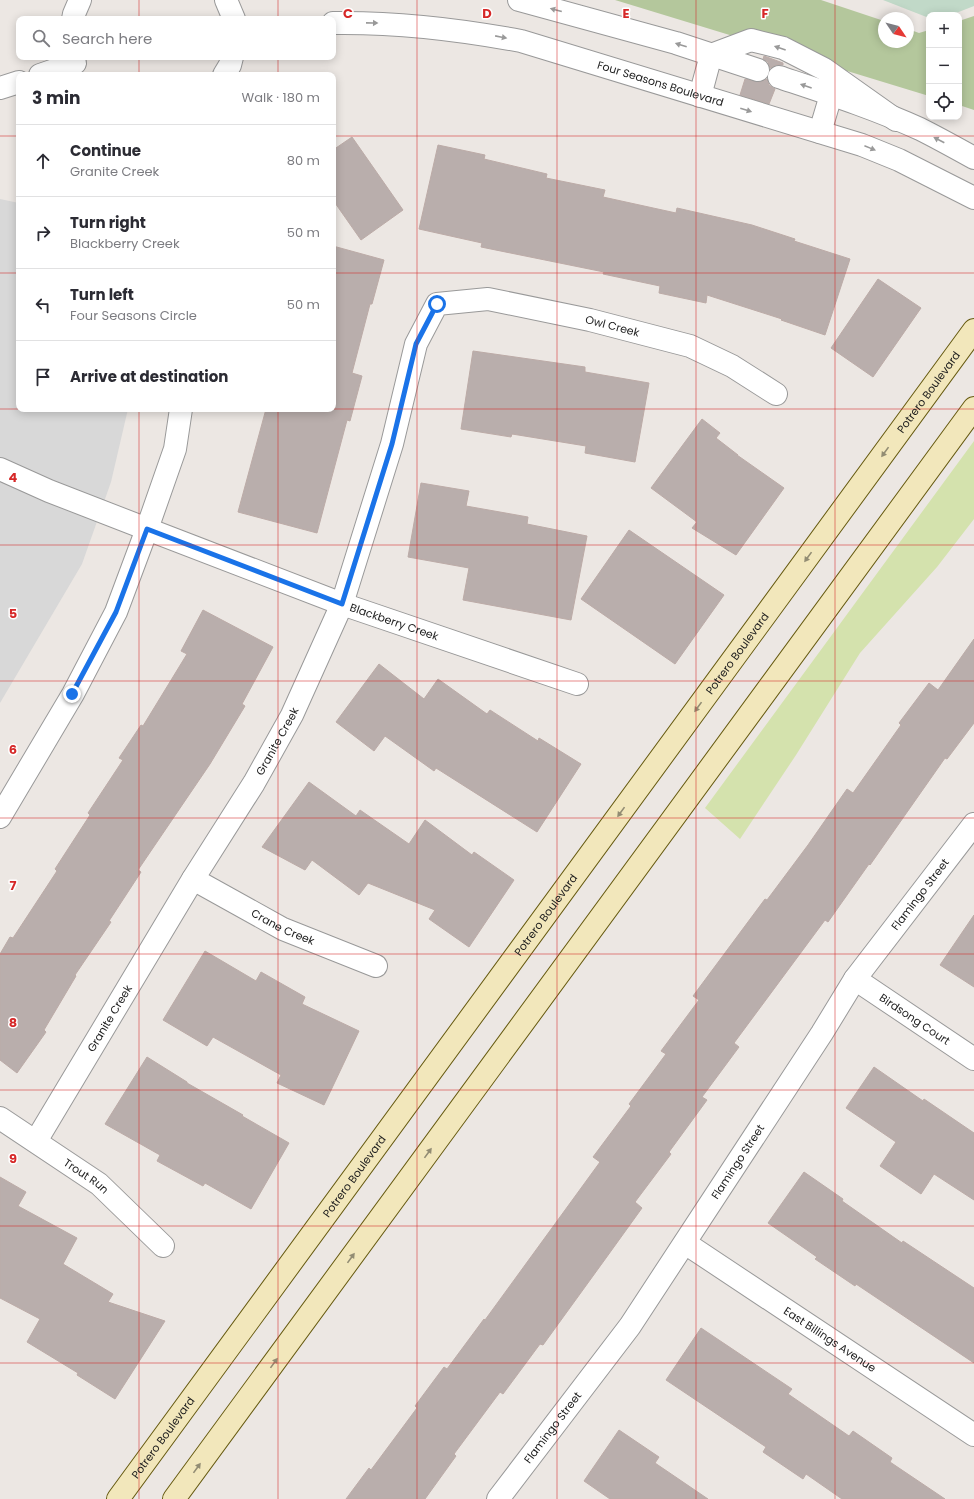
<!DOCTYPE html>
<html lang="en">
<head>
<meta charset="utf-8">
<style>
  body { margin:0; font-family:Poppins,sans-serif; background:#f2f2f3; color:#2b2b33 }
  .controls { position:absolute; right:12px; top:12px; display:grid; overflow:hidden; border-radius:8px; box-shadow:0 2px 10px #0003 }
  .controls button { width:36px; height:36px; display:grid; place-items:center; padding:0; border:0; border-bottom:1px solid #e1e1e2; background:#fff; color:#2b2b33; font:20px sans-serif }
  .compass { position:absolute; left:878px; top:12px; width:36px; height:36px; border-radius:50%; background:#fff; box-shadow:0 2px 10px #0003; rotate:125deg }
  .stop { position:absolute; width:12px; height:12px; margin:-9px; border:3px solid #1a73e8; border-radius:50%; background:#fff }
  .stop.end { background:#1a73e8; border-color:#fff; box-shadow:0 1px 4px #0008 }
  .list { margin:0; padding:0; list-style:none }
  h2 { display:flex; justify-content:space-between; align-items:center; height:52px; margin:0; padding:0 16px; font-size:17px }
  h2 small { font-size:13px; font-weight:400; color:#7c7c81 }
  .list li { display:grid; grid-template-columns:26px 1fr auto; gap:12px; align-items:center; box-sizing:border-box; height:72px; padding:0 16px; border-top:1px solid #e1e1e2 }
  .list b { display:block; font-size:15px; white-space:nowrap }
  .list p { margin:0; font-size:13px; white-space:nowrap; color:#7c7c81 }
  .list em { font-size:13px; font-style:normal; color:#7c7c81 }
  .icon { flex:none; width:22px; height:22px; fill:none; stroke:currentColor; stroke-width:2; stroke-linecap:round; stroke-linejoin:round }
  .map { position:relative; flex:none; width:974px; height:1499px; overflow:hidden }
  .search { position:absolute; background:#fff; box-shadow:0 2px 10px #0003; left:16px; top:16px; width:320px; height:44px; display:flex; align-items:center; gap:10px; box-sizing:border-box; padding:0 14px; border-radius:8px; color:#7c7c81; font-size:15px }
  .panel { position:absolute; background:#fff; box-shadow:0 2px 10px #0003; left:16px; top:72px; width:320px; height:340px; border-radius:8px }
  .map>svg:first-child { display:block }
  .grass { fill:#d4e2ad }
  .forest { fill:#b4c79c }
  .wetland { fill:#c1d9c8 }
  .parking { fill:#d8d8d8 }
  .building { fill:#b9aeac; stroke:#bcaba7 }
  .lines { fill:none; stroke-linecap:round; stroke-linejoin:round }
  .street-casing { stroke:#999; stroke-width:24 }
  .secondary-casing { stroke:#665a10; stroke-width:24 }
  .street { stroke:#fff; stroke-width:22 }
  .secondary { stroke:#f2e7bb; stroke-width:22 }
  .oneway { fill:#999 }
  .oneway2 { fill:#928c73 }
  .route { stroke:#1a73e8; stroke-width:5 }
  .grid { fill:none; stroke:#d62828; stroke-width:1; stroke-opacity:0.55 }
  .labels { text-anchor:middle; stroke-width:3; stroke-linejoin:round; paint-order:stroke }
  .street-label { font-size:11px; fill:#1c1c1c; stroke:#fff }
  .grid-label { font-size:13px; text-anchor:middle; font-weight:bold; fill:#d62828; stroke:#fff; stroke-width:3; stroke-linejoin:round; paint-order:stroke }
</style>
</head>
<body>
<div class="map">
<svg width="974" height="1499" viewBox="0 0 974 1499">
  <rect width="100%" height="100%" fill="#ece7e3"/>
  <polygon class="grass" points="974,441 974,519 937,567 860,653 796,755 740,839 705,808"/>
  <g class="forest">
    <polygon points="615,0 821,0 884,21 884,42 908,42 908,29 919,33 929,30 929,96"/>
    <polygon points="974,16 974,110 959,105 959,21"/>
  </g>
  <polygon class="wetland" points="883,0 974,0 974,6 951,15 929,15 929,18"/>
  <polygon class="parking" points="0,199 19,203 19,409 128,409 111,482 82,564 0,703"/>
  <g class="building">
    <polygon points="764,56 783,63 783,65 776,65 770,68 768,62 763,59"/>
    <polygon points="745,79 760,82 767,79 769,85 775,89 769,104 740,95"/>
    <polygon points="352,137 403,210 361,240 333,200 333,150"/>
    <polygon points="438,145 485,155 484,159 547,174 546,178 605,190 603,197 676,213 677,208 752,225 795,239 794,241 850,259 825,335 781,320 782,319 707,295 706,303 659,293 660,286 603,274 604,272 481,247 482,243 419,229"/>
    <polygon points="333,246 384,260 372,304 370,304 352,373 362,376 350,421 347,420 317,533 238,512 266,409 333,409"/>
    <polygon points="878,279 921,308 873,377 831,348"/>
    <polygon points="473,351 585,367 585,372 649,383 635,462 585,453 586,446 512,434 511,437 461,429"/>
    <polygon points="702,419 720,433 716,438 738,455 737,455 784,488 736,555 692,528 697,522 651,488"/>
    <polygon points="421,483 469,491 466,506 528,517 527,524 587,536 571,620 463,600 469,568 408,557"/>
    <polygon points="629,530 724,595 675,664 581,599"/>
    <polygon points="203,610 273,647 242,704 245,706 210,764 138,870 141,872 109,921 111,922 75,975 76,976 44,1030 46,1032 17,1073 0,1060 0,954 10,937 13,938 57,871 55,869 90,815 88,813 123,760 119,758 141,725 143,726 187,654 181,651"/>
    <polygon points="974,639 974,723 947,759 945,758 870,865 869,864 828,922 825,920 734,1043 739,1047 702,1097 707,1100 669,1152 671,1154 635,1202 642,1208 606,1258 543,1345 540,1344 503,1394 500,1392 454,1454 456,1456 425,1499 346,1499 369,1468 371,1470 417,1408 415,1406 444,1367 447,1369 484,1319 485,1320 600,1162 593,1157 631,1106 629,1104 666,1054 661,1051 699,1000 693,996 765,899 767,900 808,845 847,789 853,793 901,725 899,723 929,683 938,690"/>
    <polygon points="379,664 424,699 438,679 487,714 490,710 538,741 539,738 581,764 537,832 436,768 434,771 385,736 374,751 336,722"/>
    <polygon points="309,782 356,816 360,810 409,844 425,820 472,855 474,852 514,880 469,947 429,919 435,910 368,883 359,895 312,860 305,870 262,847"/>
    <polygon points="974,915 974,987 940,965"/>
    <polygon points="205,951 256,981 261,972 305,997 302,1004 359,1031 324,1105 277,1083 281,1075 213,1037 207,1046 163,1020"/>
    <polygon points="147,1057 187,1082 187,1083 243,1115 242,1116 289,1143 251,1209 205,1183 203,1186 157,1161 160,1155 105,1124"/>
    <polygon points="874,1067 923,1101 924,1099 974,1133 974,1200 934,1174 921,1194 880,1166 896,1142 846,1108"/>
    <polygon points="804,1172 843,1199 842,1201 902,1243 903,1241 974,1288 974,1363 856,1284 855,1286 815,1259 817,1257 768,1223"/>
    <polygon points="0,1177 26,1192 18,1206 77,1238 63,1264 113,1294 108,1302 165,1321 115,1399 77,1375 78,1373 27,1342 40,1319 0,1298"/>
    <polygon points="701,1328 792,1389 788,1394 849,1436 853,1431 892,1458 890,1462 945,1499 842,1499 806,1474 803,1479 763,1452 766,1447 666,1380"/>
    <polygon points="619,1430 659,1457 655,1463 708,1499 610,1499 584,1481"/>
  </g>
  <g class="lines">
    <defs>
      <g id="street">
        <polyline points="226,0 234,19"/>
        <polyline points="519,0 676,43 758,70"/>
        <polyline points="73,19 74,14 80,0"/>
        <path id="s1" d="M 333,23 C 398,22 457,29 521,41 L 862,145 L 899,160 L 974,198"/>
        <polyline points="40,75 75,63"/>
        <polyline points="224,75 230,65 232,57"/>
        <path d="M 779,77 C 827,93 874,108 920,129 C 938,138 956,148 974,158"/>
        <polyline points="0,88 19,82"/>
        <polyline points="700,96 711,55 751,40 783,48 824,69 896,120"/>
        <polyline points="820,132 831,95"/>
        <path id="s2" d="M 0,469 L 49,491 L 147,529 L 342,604 L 577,684"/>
        <polyline points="0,817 73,694 116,612 147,529 175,449 181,409"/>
        <path id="s3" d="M 193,879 L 283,929 L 376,966"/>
        <path id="s4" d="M 855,979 L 974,1059"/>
        <path id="s5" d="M 0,1118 L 99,1184 L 163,1246"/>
        <path id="s6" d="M 36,1141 L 193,879 L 254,783 L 292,715 L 342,604 L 392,444 L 416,344 L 437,304 L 488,299 L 590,320 L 690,346 L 732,366 L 776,394"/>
        <path id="s7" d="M 685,1243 L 974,1435"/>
        <path id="s8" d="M 498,1499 L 630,1326 L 822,1033 L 855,979 L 974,824"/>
      </g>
      <g id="secondary">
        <path id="s9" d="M 118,1499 L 974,330"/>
        <polyline points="174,1499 974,408"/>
      </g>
    </defs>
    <use href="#street" class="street-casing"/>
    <use href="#secondary" class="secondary-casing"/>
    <use href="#street" class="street"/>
    <use href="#secondary" class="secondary"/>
  </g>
  <defs><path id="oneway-solid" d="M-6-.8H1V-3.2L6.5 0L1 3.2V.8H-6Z"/></defs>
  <g class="oneway">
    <use href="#oneway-solid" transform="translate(556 10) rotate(-165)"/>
    <use href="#oneway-solid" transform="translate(372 23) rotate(1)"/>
    <use href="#oneway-solid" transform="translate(501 37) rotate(11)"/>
    <use href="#oneway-solid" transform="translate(681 45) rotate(-162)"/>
    <use href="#oneway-solid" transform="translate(780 48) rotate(-161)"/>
    <use href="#oneway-solid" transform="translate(806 86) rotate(-161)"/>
    <use href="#oneway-solid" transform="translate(746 110) rotate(17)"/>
    <use href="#oneway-solid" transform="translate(939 140) rotate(-153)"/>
    <use href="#oneway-solid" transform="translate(870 148) rotate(22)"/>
  </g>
  <g class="oneway2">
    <use href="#oneway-solid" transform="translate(885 452) rotate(126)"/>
    <use href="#oneway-solid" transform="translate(808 557) rotate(126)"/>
    <use href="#oneway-solid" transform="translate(698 707) rotate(126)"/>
    <use href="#oneway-solid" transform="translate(621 812) rotate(126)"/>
    <use href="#oneway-solid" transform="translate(428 1153) rotate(-54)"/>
    <use href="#oneway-solid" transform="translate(351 1258) rotate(-54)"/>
    <use href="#oneway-solid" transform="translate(274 1363) rotate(-54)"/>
    <use href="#oneway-solid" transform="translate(197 1468) rotate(-54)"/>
  </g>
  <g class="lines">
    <polyline class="route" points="72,694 116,612 147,529 342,604 392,444 416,344 437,304"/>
  </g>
  <path class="grid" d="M 139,0 L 139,19M 278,0 L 278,19M 417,0 L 417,1499M 557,0 L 557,1499M 696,0 L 696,1499M 835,0 L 835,1499M 139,57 L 139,75M 278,57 L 278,75M 0,136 L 19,136M 333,136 L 974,136M 0,273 L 19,273M 333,273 L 974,273M 0,409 L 19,409M 139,409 L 139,1499M 278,409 L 278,1499M 333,409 L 974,409M 0,545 L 974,545M 0,681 L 974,681M 0,818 L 974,818M 0,954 L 974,954M 0,1090 L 974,1090M 0,1226 L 974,1226M 0,1363 L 974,1363"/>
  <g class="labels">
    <g class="street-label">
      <text dy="4" stroke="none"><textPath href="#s1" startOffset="335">Four Seasons Boulevard</textPath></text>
      <text dy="4" stroke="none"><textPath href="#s6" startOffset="1113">Owl Creek</textPath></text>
      <text dy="4" stroke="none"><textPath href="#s9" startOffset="1372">Potrero Boulevard</textPath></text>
      <text dy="4" stroke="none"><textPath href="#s2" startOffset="423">Blackberry Creek</textPath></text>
      <text dy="4" stroke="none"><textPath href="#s9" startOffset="1048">Potrero Boulevard</textPath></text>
      <text dy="4" stroke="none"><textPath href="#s6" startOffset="467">Granite Creek</textPath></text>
      <text dy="4" stroke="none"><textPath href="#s8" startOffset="738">Flamingo Street</textPath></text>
      <text dy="4" stroke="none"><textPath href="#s9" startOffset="724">Potrero Boulevard</textPath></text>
      <text dy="4" stroke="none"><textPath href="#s3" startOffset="102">Crane Creek</textPath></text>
      <text dy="4" stroke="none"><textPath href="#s6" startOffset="143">Granite Creek</textPath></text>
      <text dy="4" stroke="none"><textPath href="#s4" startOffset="72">Birdsong Court</textPath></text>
      <text dy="4" stroke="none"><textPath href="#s8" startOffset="414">Flamingo Street</textPath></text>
      <text dy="4" stroke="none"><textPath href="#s9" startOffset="400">Potrero Boulevard</textPath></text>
      <text dy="4" stroke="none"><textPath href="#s5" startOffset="104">Trout Run</textPath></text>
      <text dy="4" stroke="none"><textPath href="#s7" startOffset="174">East Billings Avenue</textPath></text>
      <text dy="4" stroke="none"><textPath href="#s8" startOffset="90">Flamingo Street</textPath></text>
      <text dy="4" stroke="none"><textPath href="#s9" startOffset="76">Potrero Boulevard</textPath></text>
    </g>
  </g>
  <g class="grid-label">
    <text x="348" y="18">C</text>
    <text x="487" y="18">D</text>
    <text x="626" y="18">E</text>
    <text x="765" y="18">F</text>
    <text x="13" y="482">4</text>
    <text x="13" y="618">5</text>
    <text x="13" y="754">6</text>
    <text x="13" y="890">7</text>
    <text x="13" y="1027">8</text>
    <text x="13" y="1163">9</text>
  </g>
</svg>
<div class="controls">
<button>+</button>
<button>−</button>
<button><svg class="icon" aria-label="locate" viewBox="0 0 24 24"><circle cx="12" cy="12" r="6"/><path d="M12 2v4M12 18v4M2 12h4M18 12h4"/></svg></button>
</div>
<svg class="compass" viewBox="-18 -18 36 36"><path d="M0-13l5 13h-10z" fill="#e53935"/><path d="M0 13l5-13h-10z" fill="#7c7c81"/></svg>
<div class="stop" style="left:437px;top:304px"></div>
<div class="stop end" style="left:72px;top:694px"></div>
<div class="search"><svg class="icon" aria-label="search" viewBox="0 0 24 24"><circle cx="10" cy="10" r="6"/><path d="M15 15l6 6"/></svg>Search here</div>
<section class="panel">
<h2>3 min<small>Walk · 180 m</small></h2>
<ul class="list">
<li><svg class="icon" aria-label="ahead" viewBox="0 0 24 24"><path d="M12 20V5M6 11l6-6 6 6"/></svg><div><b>Continue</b><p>Granite Creek</p></div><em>80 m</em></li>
<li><svg class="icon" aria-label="right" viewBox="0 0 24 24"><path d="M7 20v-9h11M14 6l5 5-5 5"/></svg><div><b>Turn right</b><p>Blackberry Creek</p></div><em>50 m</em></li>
<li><svg class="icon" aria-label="left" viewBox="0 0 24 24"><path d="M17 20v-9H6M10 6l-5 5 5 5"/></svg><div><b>Turn left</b><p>Four Seasons Circle</p></div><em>50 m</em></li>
<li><svg class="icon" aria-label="arrive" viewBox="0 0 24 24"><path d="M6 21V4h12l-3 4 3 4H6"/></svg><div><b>Arrive at destination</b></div></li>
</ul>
</section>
</div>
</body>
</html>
